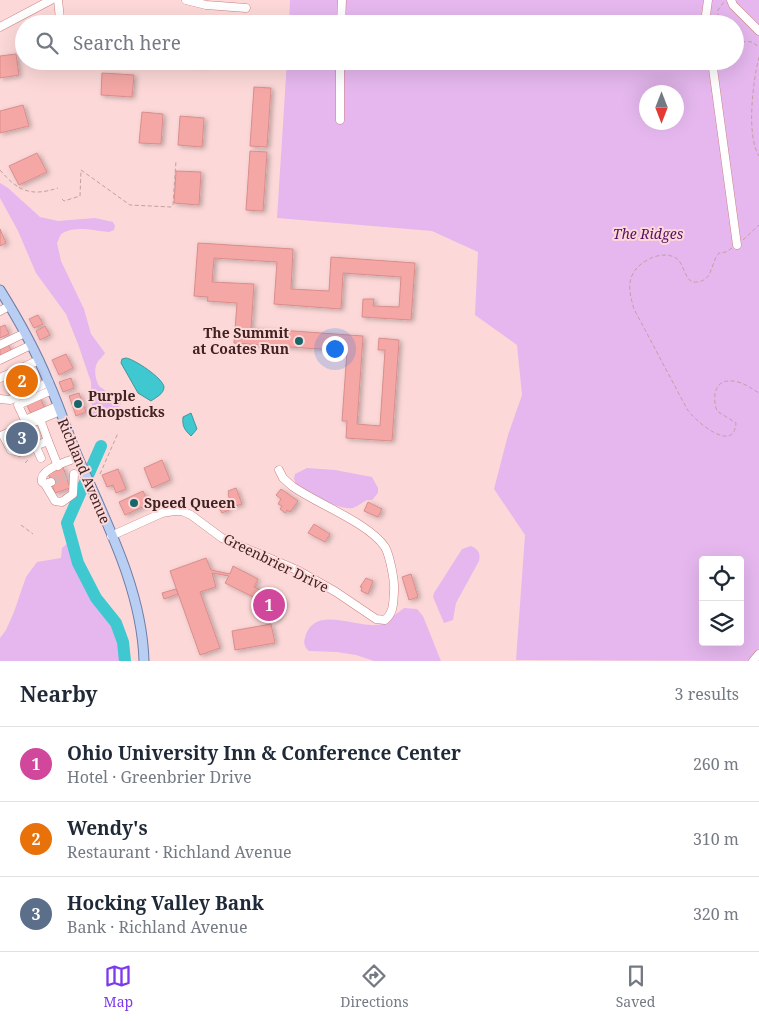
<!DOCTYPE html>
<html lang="en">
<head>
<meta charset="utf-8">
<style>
  body { margin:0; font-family:"Noto Serif",serif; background:#f6f6f7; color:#1f2937 }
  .controls { position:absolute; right:15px; bottom:15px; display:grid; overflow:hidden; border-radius:5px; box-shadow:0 5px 20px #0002 }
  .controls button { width:45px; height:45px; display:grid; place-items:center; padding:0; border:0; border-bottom:1px solid #e0e1e3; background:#fff; color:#1f2937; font:25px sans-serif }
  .compass { position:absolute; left:639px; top:85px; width:45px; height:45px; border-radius:50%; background:#fff; box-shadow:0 5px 20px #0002; rotate:180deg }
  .you { position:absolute; left:334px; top:348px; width:18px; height:18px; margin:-12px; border:4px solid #fff; border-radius:50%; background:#1a73e8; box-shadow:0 0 0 8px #1a73e833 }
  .badge { display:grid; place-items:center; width:32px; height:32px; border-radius:50%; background:#7c3aed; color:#fff; font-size:16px; font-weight:700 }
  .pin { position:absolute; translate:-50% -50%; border:2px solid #fff; box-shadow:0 1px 5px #0006 }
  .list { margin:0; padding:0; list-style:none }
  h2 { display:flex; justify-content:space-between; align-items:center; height:65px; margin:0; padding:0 20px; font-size:21px }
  h2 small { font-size:16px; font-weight:400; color:#747a83 }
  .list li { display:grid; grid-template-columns:32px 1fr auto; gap:15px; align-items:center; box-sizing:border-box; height:75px; padding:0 20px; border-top:1px solid #e0e1e3 }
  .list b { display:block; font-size:19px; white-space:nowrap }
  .list p { margin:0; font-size:16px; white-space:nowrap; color:#747a83 }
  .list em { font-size:16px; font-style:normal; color:#747a83 }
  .icon { flex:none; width:28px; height:28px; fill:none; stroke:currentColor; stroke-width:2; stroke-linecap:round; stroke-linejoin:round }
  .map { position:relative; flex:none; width:759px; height:661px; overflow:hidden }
  .search { position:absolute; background:#fff; box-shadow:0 5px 20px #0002; left:15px; right:15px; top:15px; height:55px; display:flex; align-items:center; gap:12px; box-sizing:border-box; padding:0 18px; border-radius:28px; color:#747a83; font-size:19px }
  .sheet { height:290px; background:#fff }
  nav { display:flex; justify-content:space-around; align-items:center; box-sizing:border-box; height:70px; border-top:1px solid #e0e1e3; background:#fff; font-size:14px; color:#747a83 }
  nav a { display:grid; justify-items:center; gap:2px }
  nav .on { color:#7c3aed }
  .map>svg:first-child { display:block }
  .green { fill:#e5b7ee; fill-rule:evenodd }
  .water { fill:#3fc8d0; stroke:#40969c }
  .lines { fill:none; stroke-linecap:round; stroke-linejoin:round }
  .river { stroke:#3fc8d0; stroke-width:12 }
  .building { fill:#f4a7a5; stroke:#da8d8c; filter:url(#shadow) }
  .minor-tunnel { stroke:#d7b4b4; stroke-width:8; stroke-dasharray:8 4; stroke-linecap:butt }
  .minor-casing { stroke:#cd8080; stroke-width:9 }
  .major-casing { stroke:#707da5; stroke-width:11 }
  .path { stroke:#c2a09f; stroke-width:1; stroke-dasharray:4 2.5; stroke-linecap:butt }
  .minor { stroke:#fff; stroke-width:8 }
  .major { stroke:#b8cef3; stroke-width:9 }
  .poi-dot { fill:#18666a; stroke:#fcd9d8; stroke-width:2 }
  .labels { text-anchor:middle; stroke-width:4; stroke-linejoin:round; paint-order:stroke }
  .park-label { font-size:14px; font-style:italic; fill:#571064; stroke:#fcd9d8 }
  .poi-label { font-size:14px; font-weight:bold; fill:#412222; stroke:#fcd9d8; text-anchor:start }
  .street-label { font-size:14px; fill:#412222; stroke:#fcd9d8 }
</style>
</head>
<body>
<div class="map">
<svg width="759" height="661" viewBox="0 0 759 661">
  <defs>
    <filter id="shadow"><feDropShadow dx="2.5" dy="1.5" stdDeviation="2.5" flood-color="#0004"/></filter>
  </defs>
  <rect width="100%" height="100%" fill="#fcd9d8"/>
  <g class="green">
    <path d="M 290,0 L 759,0 L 759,654 L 753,661 L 516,660 L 525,535 L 494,489 L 508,435 L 522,395 L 517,345 L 475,315 L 478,252 L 432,231 L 277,218 L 287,61 L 735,61 L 735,24 L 289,24 ZM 646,92 L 676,92 L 676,122 L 646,122 ZM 703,560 L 740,560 L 740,642 L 703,642 Z"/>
    <path d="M 0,183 L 8,188 L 40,217 L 58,221 L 95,218 L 113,222 L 115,226 L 114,230 L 109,232 C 93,231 76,225 61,234 L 57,243 L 61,261 L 84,309 L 91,334 L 105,353 C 103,356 101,358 99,360 C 93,367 95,379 99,386 L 118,400 L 121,404 L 118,408 L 89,419 L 92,413 L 91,382 L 78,344 L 66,314 L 36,273 L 18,231 L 0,198 Z"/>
    <path d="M 307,468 L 335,470 L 372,477 L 378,488 L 378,493 L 372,500 L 367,500 C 363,502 358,506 353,508 C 339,511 307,492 296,484 L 294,479 L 295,474 Z"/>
    <polygon points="69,542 78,543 80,551 79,560 85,572 93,592 116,619 121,629 128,661 0,661 0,638 6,630 14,612 26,577 37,562 61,558 62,548"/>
    <path d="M 471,546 C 478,549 481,553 479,561 L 456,603 L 453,620 L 444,623 L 433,597 L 434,593 L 462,549 Z"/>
    <path d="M 404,608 L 417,609 L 423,616 L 441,661 L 374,661 L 356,655 L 337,652 L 309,651 C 305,648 303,643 305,638 C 314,602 360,631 382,624 C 385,623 400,611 404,608 Z"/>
  </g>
  <g class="water">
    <path d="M 126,358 C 134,359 163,378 164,387 C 164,394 155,398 151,401 L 138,393 L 121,363 L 122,359 Z"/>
    <path d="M 191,413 L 197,429 L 191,436 C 185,430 182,427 183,417 Z"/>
  </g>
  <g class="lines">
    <polyline class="river" points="101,446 67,523 78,563 96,598 116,623 123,642 125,661"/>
  </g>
  <g class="building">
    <polygon points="16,54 19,75 0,78 0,56"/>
    <polygon points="185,61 207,61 206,65 185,64"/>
    <polygon points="102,73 134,75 132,97 101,95"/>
    <polygon points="254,87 271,88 267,147 250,146"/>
    <polygon points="23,105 29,126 0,133 0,111"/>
    <polygon points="142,112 163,114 161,144 139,143"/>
    <polygon points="180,116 204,118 202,147 178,145"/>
    <polygon points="250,151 267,152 263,211 246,210"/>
    <polygon points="37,153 47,172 19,185 9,166"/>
    <polygon points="176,171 201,172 199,205 174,203"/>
    <polygon points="0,229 6,243 0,246"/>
    <polygon points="198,243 293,249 291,289 329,291 331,257 415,263 411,320 362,317 363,299 374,299 373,306 399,307 401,277 343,273 341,309 274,304 277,262 214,258 212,282 254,284 251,328 363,336 357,424 380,426 385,350 378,350 379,338 399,340 392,441 346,438 347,421 342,421 347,351 234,343 237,303 207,301 208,297 194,296"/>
    <polygon points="38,315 43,324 34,328 29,319"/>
    <polygon points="5,325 9,334 0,338 0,327"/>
    <polygon points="45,326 50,335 40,340 36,331"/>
    <polygon points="8,344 11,350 0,356 0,348"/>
    <polygon points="66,354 73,368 59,375 52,360"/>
    <polygon points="26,376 30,386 10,396 6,386"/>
    <polygon points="71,378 74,388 63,392 59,382"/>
    <polygon points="79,393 86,412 76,416 69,396"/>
    <polygon points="40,397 45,409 31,414 26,403"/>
    <polygon points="26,426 31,439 11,447 8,440 18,436 15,431"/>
    <polygon points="162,460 170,480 152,488 144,468"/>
    <polygon points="63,467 70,488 55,493 48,473"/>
    <polygon points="118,469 126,489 116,493 113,485 107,487 102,475"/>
    <polygon points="236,488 242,504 232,507 228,494 229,493 228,491"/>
    <polygon points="281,489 298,501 290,512 287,510 285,513 280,509 282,506 278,504 281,499 276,495"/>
    <polygon points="143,491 149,504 125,515 119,502"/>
    <polygon points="225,502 229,510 222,513 218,506"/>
    <polygon points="368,502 382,509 378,517 364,511"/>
    <polygon points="314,524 330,534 325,542 308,533"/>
    <polygon points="206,558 211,570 230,574 233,566 258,579 254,587 285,602 276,619 253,607 257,599 225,583 229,576 212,573 216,587 200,592 220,648 200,655 170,571"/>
    <polygon points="411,574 418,597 409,600 402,577"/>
    <polygon points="366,578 373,581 368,594 361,591 362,587 360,587"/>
    <polygon points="176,589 178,594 164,599 162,593"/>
    <polygon points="271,624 275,643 235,650 232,631"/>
  </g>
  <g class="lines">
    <polyline class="minor-tunnel" points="51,482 66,476"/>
    <defs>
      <g id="minor">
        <polyline points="58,0 60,19"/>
        <polyline points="186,0 206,5 246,8"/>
        <polyline points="731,0 733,5 759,31"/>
        <polyline points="341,24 342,0"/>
        <polyline points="707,24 706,15 708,0"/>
        <polyline points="0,27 51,0"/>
        <polyline points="712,61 737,245"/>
        <polyline points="340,120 340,61"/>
        <polyline points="0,311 9,306"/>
        <polyline points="0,345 25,333"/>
        <polyline points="0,360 31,345"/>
        <polyline points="0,378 39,360"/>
        <polyline points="52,390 18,405 25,420 58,406"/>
        <polyline points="0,399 10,400 49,382"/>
        <polyline points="40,419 48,441 19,452 11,450 3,435 60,411"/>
        <polyline points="48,441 58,466"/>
        <polyline points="36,447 41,458"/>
        <path d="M 51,482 L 45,484 L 42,482 C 39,468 68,462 78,457"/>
        <polyline points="45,484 55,501 62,502 73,494 74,474"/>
        <path d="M 111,536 L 162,513 L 174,511 L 182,511 L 191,515 L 222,538 L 299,571 L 336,592 L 376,619 L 385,620 C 394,612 393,604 394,592 C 395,582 390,556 385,547 C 369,523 317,504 292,486 L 283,478 L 279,470"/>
        <polyline points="753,661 759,654"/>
      </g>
      <path id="major" d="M 0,290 C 18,319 35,349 48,381 C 59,405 67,431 77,455 C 105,520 142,589 144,661"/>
    </defs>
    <use href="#minor" class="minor-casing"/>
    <use href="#major" class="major-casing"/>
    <g class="path">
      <polyline points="246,17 249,17"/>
      <polyline points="718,24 718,10 724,2"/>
      <polyline points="735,41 752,42 759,47"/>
      <path d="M 759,57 C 753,81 746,135 759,156"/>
      <path d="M 0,170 C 18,191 30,197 58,188"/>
      <polyline points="81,170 130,205 171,207 173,205 176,161"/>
      <polyline points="62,199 64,201 80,196 81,170"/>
      <polyline points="743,240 759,225"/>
      <path d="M 732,248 L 726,252 L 719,253 C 710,263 714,280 697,282 C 684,284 685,263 676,258 C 661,249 636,262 631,278 C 628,288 631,299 634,309 L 687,409 C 694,420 734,455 736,423 L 717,411 C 711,394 716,376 738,382 C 746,384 752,389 759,393"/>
      <polyline points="25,463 28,460"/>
      <polyline points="100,474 118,433"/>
      <polyline points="21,525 33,534"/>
    </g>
    <use href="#minor" class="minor"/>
    <use href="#major" class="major"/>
  </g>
  <g class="poi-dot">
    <circle cx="299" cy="341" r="5"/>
    <circle cx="78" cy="404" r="5"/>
    <circle cx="134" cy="503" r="5"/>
  </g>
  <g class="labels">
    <g class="park-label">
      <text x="648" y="239">The Ridges</text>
    </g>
    <g class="poi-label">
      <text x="289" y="338" text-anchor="end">The Summit<tspan x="289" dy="16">at Coates Run</tspan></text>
      <text x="88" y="401">Purple<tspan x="88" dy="16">Chopsticks</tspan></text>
      <text x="144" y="508">Speed Queen</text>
    </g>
    <g class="street-label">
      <text transform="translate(84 471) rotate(67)" y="5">Richland Avenue</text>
      <text transform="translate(276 563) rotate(26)" y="5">Greenbrier Drive</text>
    </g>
  </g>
</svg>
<div class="controls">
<button><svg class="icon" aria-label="locate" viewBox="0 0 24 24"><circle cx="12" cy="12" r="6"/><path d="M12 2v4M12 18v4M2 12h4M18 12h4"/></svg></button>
<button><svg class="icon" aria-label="layers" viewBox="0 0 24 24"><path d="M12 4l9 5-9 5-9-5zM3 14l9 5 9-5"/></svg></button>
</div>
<svg class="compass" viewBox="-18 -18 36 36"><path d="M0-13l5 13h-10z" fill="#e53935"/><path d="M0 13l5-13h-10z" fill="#747a83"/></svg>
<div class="you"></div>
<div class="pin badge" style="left:269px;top:605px;background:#d1479c">1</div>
<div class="pin badge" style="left:22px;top:381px;background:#e8710a">2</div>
<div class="pin badge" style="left:22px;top:438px;background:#5c6f8a">3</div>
<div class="search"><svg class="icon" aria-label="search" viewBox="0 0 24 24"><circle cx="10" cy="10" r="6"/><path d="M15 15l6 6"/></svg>Search here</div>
</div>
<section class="sheet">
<h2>Nearby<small>3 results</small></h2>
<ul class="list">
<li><span class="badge" style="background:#d1479c">1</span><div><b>Ohio University Inn &amp; Conference Center</b><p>Hotel · Greenbrier Drive</p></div><em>260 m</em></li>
<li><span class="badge" style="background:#e8710a">2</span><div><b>Wendy's</b><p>Restaurant · Richland Avenue</p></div><em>310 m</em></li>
<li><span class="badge" style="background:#5c6f8a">3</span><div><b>Hocking Valley Bank</b><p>Bank · Richland Avenue</p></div><em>320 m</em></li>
</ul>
</section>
<nav>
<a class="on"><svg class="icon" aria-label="map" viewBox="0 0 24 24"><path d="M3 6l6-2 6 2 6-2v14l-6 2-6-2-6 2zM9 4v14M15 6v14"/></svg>Map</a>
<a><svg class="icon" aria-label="directions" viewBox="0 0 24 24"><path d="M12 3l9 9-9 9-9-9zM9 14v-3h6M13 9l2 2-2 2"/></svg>Directions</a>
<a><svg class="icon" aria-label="saved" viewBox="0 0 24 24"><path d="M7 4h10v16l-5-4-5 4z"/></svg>Saved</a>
</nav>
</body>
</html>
